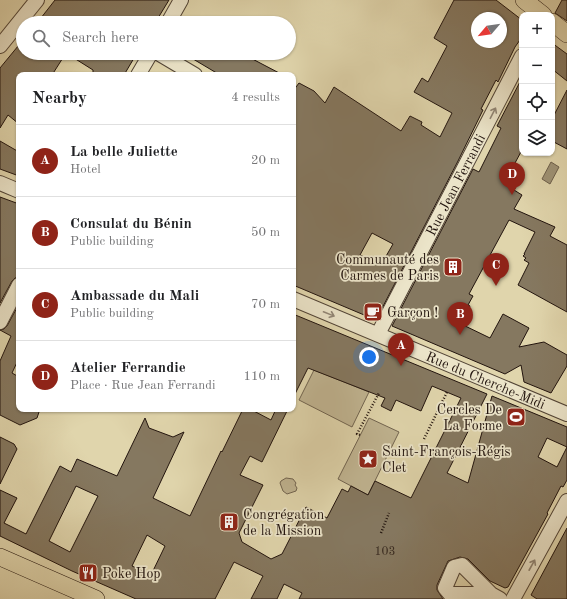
<!DOCTYPE html>
<html lang="en">
<head>
<meta charset="utf-8">
<style>
  body { margin:0; font-family:"Old Standard TT",serif; background:#f6f6f6; color:#202124 }
  .controls { position:absolute; right:12px; top:12px; display:grid; overflow:hidden; border-radius:8px; box-shadow:0 1px 3px #0004 }
  .controls button { width:36px; height:36px; display:grid; place-items:center; padding:0; border:0; border-bottom:1px solid #e0e0e0; background:#fff; color:#202124; font:20px sans-serif }
  .compass { position:absolute; left:471px; top:12px; width:36px; height:36px; border-radius:50%; background:#fff; box-shadow:0 1px 3px #0004; rotate:241deg }
  .you { position:absolute; left:369px; top:357px; width:14px; height:14px; margin:-10px; border:3px solid #fff; border-radius:50%; background:#1a73e8; box-shadow:0 0 0 6px #1a73e833 }
  .badge { display:grid; place-items:center; width:26px; height:26px; border-radius:50%; background:#8f2418; color:#fff; font-size:13px; font-weight:700 }
  .pin { position:absolute; translate:-50% -33px; filter:drop-shadow(0 1px 2px #0008) }
  .pin::after { content:''; position:absolute; top:21px; width:14px; height:12px; background:inherit; clip-path:polygon(0 0,100% 0,50% 100%) }
  .list { margin:0; padding:0; list-style:none }
  h2 { display:flex; justify-content:space-between; align-items:center; height:52px; margin:0; padding:0 16px; font-size:17px }
  h2 small { font-size:13px; font-weight:400; color:#757577 }
  .list li { display:grid; grid-template-columns:26px 1fr auto; gap:12px; align-items:center; box-sizing:border-box; height:72px; padding:0 16px; border-top:1px solid #e0e0e0 }
  .list b { display:block; font-size:15px; white-space:nowrap }
  .list p { margin:0; font-size:13px; white-space:nowrap; color:#757577 }
  .list em { font-size:13px; font-style:normal; color:#757577 }
  .icon { flex:none; width:22px; height:22px; fill:none; stroke:currentColor; stroke-width:2; stroke-linecap:round; stroke-linejoin:round }
  .map { position:relative; flex:none; width:567px; height:599px; overflow:hidden }
  .search { position:absolute; background:#fff; box-shadow:0 1px 3px #0004; left:16px; top:16px; width:280px; height:44px; display:flex; align-items:center; gap:10px; box-sizing:border-box; padding:0 14px; border-radius:22px; color:#757577; font-size:15px }
  .panel { position:absolute; background:#fff; box-shadow:0 1px 3px #0004; left:16px; top:72px; width:280px; height:340px; border-radius:8px }
  .map>svg:first-child { display:block }
  .green { fill:#c0b491; stroke:#716450 }
  .water { fill:#9f9376; stroke:#6d604c }
  .building { fill:#857860; stroke:#22140e; fill-rule:evenodd }
  .lines { fill:none; stroke-linecap:round; stroke-linejoin:round }
  .minor-casing { stroke:#524436; stroke-width:16 }
  .major-casing { stroke:#22140e; stroke-width:18 }
  .path { stroke:#22140e; stroke-width:2.5; stroke-dasharray:1 2; stroke-linecap:butt }
  .minor { stroke:#ebe4c9; stroke-width:14 }
  .major { stroke:#e0d5ac; stroke-width:17 }
  .oneway { stroke:#918675 }
  .labels { text-anchor:middle; stroke-width:3.5; stroke-linejoin:round; paint-order:stroke }
  .number-label { font-size:12px; fill:#3b2d22 }
  .street-label { font-size:14px; fill:#22140e; stroke:#ebe4c9 }
  .poi-label { font-size:14px; fill:#22140e; stroke:#ebe4c9; text-anchor:start }
</style>
</head>
<body>
<div class="map">
<svg width="567" height="599" viewBox="0 0 567 599">
  <rect width="100%" height="100%" fill="#e0d5ac"/>
  <filter id="stains"><feTurbulence type="fractalNoise" baseFrequency=".005" numOctaves="4"/><feColorMatrix values="0 0 0 0 .2 0 0 0 0 .09 0 0 0 0 .02 0 0 0 .5 -.17"/></filter>
  <radialGradient id="worn" r=".72"><stop offset=".6" stop-color="#630" stop-opacity="0"/><stop offset="1" stop-color="#630" stop-opacity=".3"/></radialGradient>
  <g class="green">
    <polygon points="314,370 369,392 352,427 299,400"/>
    <polygon points="369,418 399,432 368,495 338,479"/>
    <polygon points="286,478 293,479 296,483 295,485 297,488 296,491 287,494 283,491 280,483 281,481"/>
  </g>
  <polygon class="water" points="551,162 559,167 550,184 542,179"/>
  <g class="building">
    <polygon points="55,0 169,0 155,23 37,23"/>
    <path d="M 454,0 L 496,0 L 522,20 L 522,37 L 515,47 L 498,82 L 496,80 L 481,109 L 483,110 L 458,161 L 376,320 L 293,285 L 293,91 L 299,83 L 314,91 L 325,103 L 334,87 L 401,131 L 410,116 L 422,122 L 421,125 L 440,137 L 452,113 L 414,92 L 422,78 L 428,82 L 447,46 L 434,38 ZM 477,18 L 501,18 L 501,42 L 477,42 ZM 372,233 L 393,244 L 381,265 L 360,255 Z"/>
    <polygon points="562,0 567,0 567,21 555,13"/>
    <polygon points="23,40 23,53 66,53 52,75 19,75 19,124 8,115 0,128 0,68"/>
    <polygon points="552,43 567,54 567,81 552,69"/>
    <polygon points="66,53 137,53 124,75 93,75 93,70"/>
    <polygon points="183,53 241,53 283,75 220,75"/>
    <polygon points="522,78 522,150 508,176 519,182 514,190 522,195 514,209 555,227 550,236 567,245 567,312 518,285 529,263 524,260 526,258 523,256 525,254 524,254 535,232 509,220 469,294 473,296 468,305 470,306 461,324 490,338 503,314 529,328 519,347 544,342 567,355 567,366 551,393 524,382 521,365 505,374 392,326 473,169 479,172 501,128 497,126"/>
    <polygon points="567,90 567,149 552,141 552,119"/>
    <polygon points="0,141 19,152 19,176 0,169"/>
    <polygon points="0,197 19,204 19,277 15,278 12,281 0,303"/>
    <polygon points="19,304 19,358 12,373 19,377 19,409 40,409 37,418 20,425 0,415 0,361 11,336 0,330 4,329 7,326"/>
    <path d="M 293,314 L 487,394 L 447,473 L 468,483 L 492,396 L 567,427 L 567,480 L 563,487 L 561,486 L 547,513 L 548,514 L 508,587 L 505,588 L 490,581 L 468,559 L 460,557 L 448,561 L 437,585 L 437,590 L 443,599 L 299,599 L 302,593 L 284,584 L 277,599 L 251,599 L 263,576 L 234,562 L 215,599 L 136,599 L 72,571 L 0,536 L 0,490 L 17,498 L 4,523 L 26,534 L 60,466 L 71,472 L 77,459 L 117,476 L 145,418 L 149,428 L 173,437 L 184,432 L 153,498 L 190,516 L 221,451 L 222,452 L 243,409 L 250,409 L 271,420 L 276,409 L 288,409 L 262,462 L 250,456 L 240,475 L 263,485 L 239,533 L 242,542 L 271,559 L 282,554 L 306,507 L 327,518 L 342,489 L 348,492 L 351,486 L 368,495 L 375,481 L 411,498 L 461,398 L 432,386 L 421,411 L 396,400 L 391,411 L 381,406 L 385,398 L 308,368 L 293,398 ZM 547,438 L 567,447 L 557,467 L 538,457 ZM 76,486 L 98,496 L 70,552 L 49,541 ZM 147,535 L 165,546 L 151,575 L 132,566 Z"/>
    <polygon points="0,437 14,444 17,449 0,484"/>
    <polygon points="567,528 567,599 537,599 531,595"/>
  </g>
  <g class="lines">
    <defs>
      <g id="minor">
        <polyline points="168,23 181,0"/>
        <polyline points="0,46 37,0"/>
        <polyline points="158,53 195,75"/>
        <polyline points="138,75 151,53"/>
        <polyline points="0,183 19,191"/>
        <path id="s1" d="M 293,299 L 567,414"/>
        <polyline points="0,322 19,285"/>
        <path id="s2" d="M 378,334 L 522,56"/>
        <polyline points="491,594 450,594 445,588 454,567 462,565 491,594 500,599"/>
        <polyline points="513,599 567,501"/>
      </g>
      <g id="major">
        <polyline points="524,0 543,15"/>
        <polyline points="552,22 567,34"/>
        <polyline points="0,557 96,599"/>
      </g>
    </defs>
    <use href="#minor" class="minor-casing"/>
    <use href="#major" class="major-casing"/>
    <g class="path">
      <polyline points="360,435 357,434 379,393"/>
      <polyline points="424,439 447,392"/>
      <polyline points="381,533 389,513"/>
    </g>
    <use href="#minor" class="minor"/>
    <use href="#major" class="major"/>
  </g>
  <defs><path id="oneway-shaft" d="M-6 0H5M1.5-3L5.5 0L1.5 3" fill="none" stroke-width="1.6" stroke-linecap="round" stroke-linejoin="round"/></defs>
  <g class="oneway">
    <use href="#oneway-shaft" transform="translate(493 113) rotate(-63)"/>
    <use href="#oneway-shaft" transform="translate(329 314) rotate(22)"/>
    <use href="#oneway-shaft" transform="translate(532 565) rotate(-61)"/>
  </g>
  <defs>
    <symbol id="building-square" viewBox="-11 -11 22 22"><rect x="-9" y="-9" width="18" height="18" rx="4" fill="#8f2418" stroke="#ebe4c9"/><path d="M-4-6H4V6H1V3H-1V6H-4ZM-2.5-4.3h1.7v1.8h-1.7ZM.8-4.3h1.7v1.8H.8ZM-2.5-1h1.7V.8h-1.7ZM.8-1h1.7V.8H.8Z" fill="#fff"/></symbol>
    <symbol id="cafe-square" viewBox="-11 -11 22 22"><rect x="-9" y="-9" width="18" height="18" rx="4" fill="#8f2418" stroke="#ebe4c9"/><path d="M-5.5-4.5H6V0H3Q3 3.5 0 3.5H-2.5Q-5.5 3.5-5.5 0ZM3-3.2v2h1.7v-2ZM-6 4.5H4V6H-6Z" fill="#fff"/></symbol>
    <symbol id="stadium-square" viewBox="-11 -11 22 22"><rect x="-9" y="-9" width="18" height="18" rx="4" fill="#8f2418" stroke="#ebe4c9"/><path d="M0-5a6.5 5 0 1 0 0 10a6.5 5 0 1 0 0-10ZM-3.5-1.8h7v3.6h-7Z" fill="#fff"/></symbol>
    <symbol id="sight-square" viewBox="-11 -11 22 22"><rect x="-9" y="-9" width="18" height="18" rx="4" fill="#8f2418" stroke="#ebe4c9"/><path d="M0-6L1.8-2.2L6-1.7L2.9 1.2L3.7 5.4L0 3.3L-3.7 5.4L-2.9 1.2L-6-1.7L-1.8-2.2Z" fill="#fff"/></symbol>
    <symbol id="restaurant-square" viewBox="-11 -11 22 22"><rect x="-9" y="-9" width="18" height="18" rx="4" fill="#8f2418" stroke="#ebe4c9"/><path d="M-5-6h1v4h1v-4h1v4h1v-4h1v5L-1.5 .5V6h-2V.5L-5-1ZM5-6V6H3V1.5H1.5Q1.5-4 5-6Z" fill="#fff"/></symbol>
  </defs>
  <g fill-rule="evenodd">
    <use href="#building-square" x="442" y="256" width="22" height="22"/>
    <use href="#cafe-square" x="362" y="301" width="22" height="22"/>
    <use href="#stadium-square" x="505" y="406" width="22" height="22"/>
    <use href="#sight-square" x="357" y="448" width="22" height="22"/>
    <use href="#building-square" x="218" y="511" width="22" height="22"/>
    <use href="#restaurant-square" x="77" y="562" width="22" height="22"/>
  </g>
  <g class="labels">
    <g class="number-label">
      <text x="385" y="555">103</text>
    </g>
    <g class="street-label">
      <text dy="5" stroke="none"><textPath href="#s2" startOffset="168">Rue Jean Ferrandi</textPath></text>
      <text dy="5" stroke="none"><textPath href="#s1" startOffset="209">Rue du Cherche-Midi</textPath></text>
    </g>
    <g class="poi-label">
      <text x="439" y="264" text-anchor="end">Communauté des<tspan x="439" dy="16">Carmes de Paris</tspan></text>
      <text x="387" y="317">Garçon !</text>
      <text x="502" y="414" text-anchor="end">Cercles De<tspan x="502" dy="16">La Forme</tspan></text>
      <text x="382" y="456">Saint-François-Régis<tspan x="382" dy="16">Clet</tspan></text>
      <text x="243" y="519">Congrégation<tspan x="243" dy="16">de la Mission</tspan></text>
      <text x="102" y="578">Poke Hop</text>
    </g>
  </g>
  <rect width="100%" height="100%" filter="url(#stains)"/>
  <rect width="100%" height="100%" fill="url(#worn)"/>
</svg>
<div class="controls">
<button>+</button>
<button>−</button>
<button><svg class="icon" aria-label="locate" viewBox="0 0 24 24"><circle cx="12" cy="12" r="6"/><path d="M12 2v4M12 18v4M2 12h4M18 12h4"/></svg></button>
<button><svg class="icon" aria-label="layers" viewBox="0 0 24 24"><path d="M12 4l9 5-9 5-9-5zM3 14l9 5 9-5"/></svg></button>
</div>
<svg class="compass" viewBox="-18 -18 36 36"><path d="M0-13l5 13h-10z" fill="#e53935"/><path d="M0 13l5-13h-10z" fill="#757577"/></svg>
<div class="you"></div>
<div class="pin badge" style="left:401px;top:366px">A</div>
<div class="pin badge" style="left:460px;top:335px">B</div>
<div class="pin badge" style="left:496px;top:286px">C</div>
<div class="pin badge" style="left:512px;top:195px">D</div>
<div class="search"><svg class="icon" aria-label="search" viewBox="0 0 24 24"><circle cx="10" cy="10" r="6"/><path d="M15 15l6 6"/></svg>Search here</div>
<section class="panel">
<h2>Nearby<small>4 results</small></h2>
<ul class="list">
<li><span class="badge">A</span><div><b>La belle Juliette</b><p>Hotel</p></div><em>20 m</em></li>
<li><span class="badge">B</span><div><b>Consulat du Bénin</b><p>Public building</p></div><em>50 m</em></li>
<li><span class="badge">C</span><div><b>Ambassade du Mali</b><p>Public building</p></div><em>70 m</em></li>
<li><span class="badge">D</span><div><b>Atelier Ferrandie</b><p>Place · Rue Jean Ferrandi</p></div><em>110 m</em></li>
</ul>
</section>
</div>
</body>
</html>
